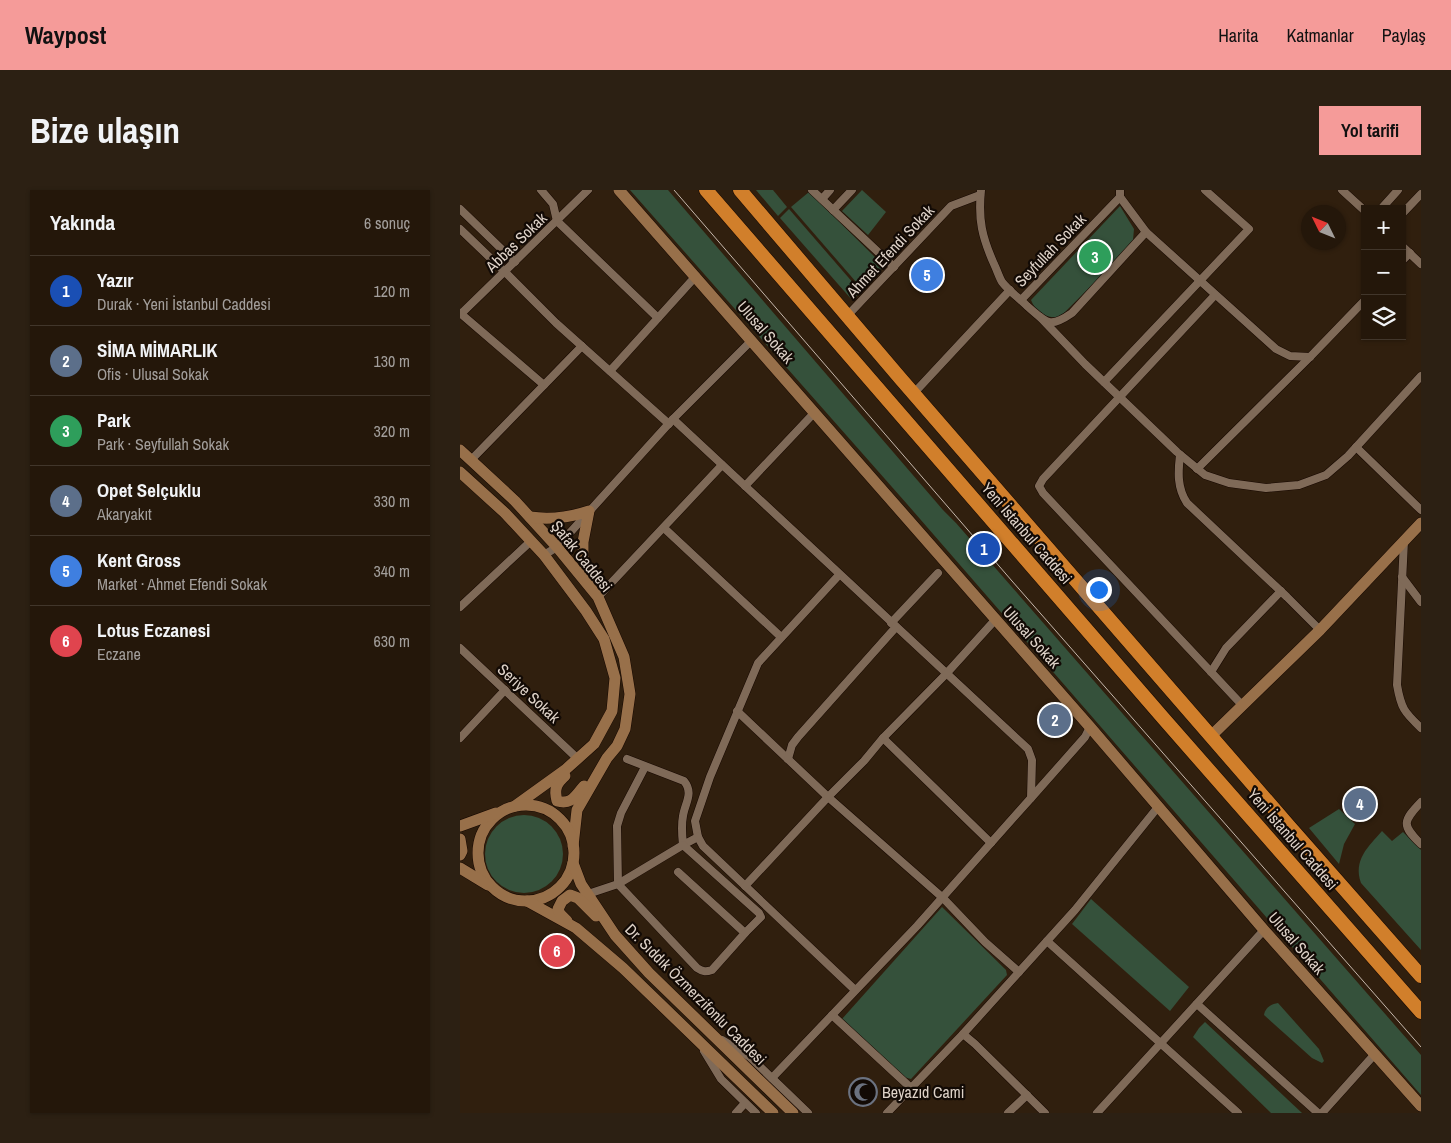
<!DOCTYPE html>
<html lang="tr">
<head>
<meta charset="utf-8">
<style>
  body { margin:0; font-family:"Archivo Narrow",sans-serif; background:#2c2013; color:#f1f3f6 }
  .controls { position:absolute; right:15px; top:15px; display:grid; overflow:hidden; border-radius:0px; box-shadow:0 1px 4px #0004 }
  .controls button { width:45px; height:45px; display:grid; place-items:center; padding:0; border:0; border-bottom:1px solid #41362b; background:#24170a; color:#f1f3f6; font:25px sans-serif }
  .compass { position:absolute; left:841px; top:15px; width:45px; height:45px; border-radius:50%; background:#24170a; box-shadow:0 1px 4px #0004; rotate:313deg }
  .you { position:absolute; left:638px; top:399px; width:18px; height:18px; margin:-12px; border:4px solid #fff; border-radius:50%; background:#1a73e8; box-shadow:0 0 0 8px #1a73e833 }
  .badge { display:grid; place-items:center; width:32px; height:32px; border-radius:50%; background:#f59b99; color:#fff; font-size:16px; font-weight:700 }
  .pin { position:absolute; translate:-50% -50%; border:2px solid #fff; box-shadow:0 1px 5px #0006 }
  .list { margin:0; padding:0; list-style:none }
  h2 { display:flex; justify-content:space-between; align-items:center; height:65px; margin:0; padding:0 20px; font-size:21px }
  h2 small { font-size:16px; font-weight:400; color:#a39f9c }
  .list li { display:grid; grid-template-columns:32px 1fr auto; gap:15px; align-items:center; box-sizing:border-box; height:70px; padding:0 20px; border-top:1px solid #41362b }
  .list b { display:block; font-size:19px; white-space:nowrap }
  .list p { margin:0; font-size:16px; white-space:nowrap; color:#a39f9c }
  .list em { font-size:16px; font-style:normal; color:#a39f9c }
  .icon { flex:none; width:28px; height:28px; fill:none; stroke:currentColor; stroke-width:2; stroke-linecap:round; stroke-linejoin:round }
  .map { position:relative; flex:none; width:961px; height:923px; overflow:hidden; border-radius:0px }
  header { display:flex; align-items:center; gap:30px; box-sizing:border-box; height:70px; padding:0 25px; background:#f59b99; color:#111 }
  header strong { font-size:24px }
  nav { display:flex; gap:28px; margin-inline-start:auto; font-size:18px }
  .intro { display:flex; align-items:center; justify-content:space-between; box-sizing:border-box; height:120px; padding:0 30px }
  h1 { margin:0; font-size:35px }
  .button { padding:12px 22px; border-radius:0px; background:#f59b99; color:#111; font-size:18px; font-weight:700 }
  main { display:flex; gap:30px; padding:0 30px }
  aside { flex:1; background:#24170a; border-radius:0px; box-shadow:0 1px 4px #0004 }
  .map>svg:first-child { display:block }
  .green { fill:#35513b }
  .lines { fill:none; stroke-linecap:round; stroke-linejoin:round }
  .street-casing { stroke:#170800; stroke-width:9 }
  .secondary-casing { stroke:#170800; stroke-width:12 }
  .highway-casing { stroke:#170800; stroke-width:15 }
  .street { stroke:#7f6a58; stroke-width:8 }
  .secondary { stroke:#98704a; stroke-width:11 }
  .highway { stroke:#d17f2b; stroke-width:14 }
  .tram { stroke:#c5b8ad; stroke-width:1 }
  .labels { text-anchor:middle; stroke-width:4.5; stroke-linejoin:round; paint-order:stroke }
  .street-label { font-size:16px; fill:#ded2c8; stroke:#120a05 }
  .poi-label { font-size:16px; fill:#ded2c8; stroke:#120a05; text-anchor:start }
</style>
</head>
<body>
<header>
<strong>Waypost</strong>
<nav><a>Harita</a><a>Katmanlar</a><a>Paylaş</a></nav>
</header>
<div class="intro"><h1>Bize ulaşın</h1><a class="button">Yol tarifi</a></div>
<main>
<aside>
<h2>Yakında<small>6 sonuç</small></h2>
<ul class="list">
<li><span class="badge" style="background:#1a4fb4">1</span><div><b>Yazır</b><p>Durak · Yeni İstanbul Caddesi</p></div><em>120 m</em></li>
<li><span class="badge" style="background:#5c6f8a">2</span><div><b>SİMA MİMARLIK</b><p>Ofis · Ulusal Sokak</p></div><em>130 m</em></li>
<li><span class="badge" style="background:#2e9e5b">3</span><div><b>Park</b><p>Park · Seyfullah Sokak</p></div><em>320 m</em></li>
<li><span class="badge" style="background:#5c6f8a">4</span><div><b>Opet Selçuklu</b><p>Akaryakıt</p></div><em>330 m</em></li>
<li><span class="badge" style="background:#3f7fe0">5</span><div><b>Kent Gross</b><p>Market · Ahmet Efendi Sokak</p></div><em>340 m</em></li>
<li><span class="badge" style="background:#e0444e">6</span><div><b>Lotus Eczanesi</b><p>Eczane</p></div><em>630 m</em></li>
</ul>
</aside>
<div class="map">
<svg width="961" height="923" viewBox="0 0 961 923">
  <rect width="100%" height="100%" fill="#301f0e"/>
  <g class="green">
    <polygon points="170,0 208,0 483,320 496,333 961,865 961,905 447,314"/>
    <polygon points="296,0 313,0 327,17 318,26"/>
    <polygon points="402,0 426,22 408,45 382,21"/>
    <polygon points="349,2 422,74 421,81 403,100 331,17"/>
    <path d="M 660,16 L 674,39 L 673,50 L 643,84 L 600,127 C 587,129 576,123 571,110 Z"/>
    <polygon points="329,19 401,102 392,110 320,28"/>
    <polygon points="879,619 895,634 884,654 879,674 849,638"/>
    <circle cx="64" cy="664" r="39"/>
    <path d="M 922,641 L 932,651 L 943,642 L 961,660 L 961,760 L 901,693 C 893,670 908,657 922,641 Z"/>
    <polygon points="631,709 729,797 710,821 612,734"/>
    <polygon points="482,717 546,780 547,785 451,889 444,887 382,829"/>
    <path d="M 818,813 L 859,859 L 864,871 L 862,873 L 852,868 L 804,825 C 805,818 811,814 818,813 Z"/>
    <polygon points="745,832 842,923 811,923 733,847 739,838"/>
  </g>
  <g class="lines">
    <defs>
      <g id="street">
        <polyline points="81,0 93,14 97,31 198,128"/>
        <polyline points="352,0 434,77"/>
        <path d="M 521,0 C 518,30 522,47 534,74 C 537,80 539,87 542,92 C 549,101 559,108 567,116 C 587,133 589,139 612,123 L 686,42 L 660,7 L 660,0"/>
        <polyline points="882,0 905,21"/>
        <polyline points="362,9 370,0"/>
        <polyline points="0,19 55,72"/>
        <polyline points="921,19 938,0"/>
        <polyline points="373,20 392,0"/>
        <polyline points="942,24 961,4"/>
        <polyline points="0,39 45,82 96,133 209,234"/>
        <polyline points="686,42 816,159 830,166 850,167"/>
        <polyline points="942,56 961,74"/>
        <polyline points="942,71 950,63"/>
        <polyline points="755,105 583,289 579,296 583,303 782,515"/>
        <polyline points="561,110 660,7"/>
        <polyline points="0,123 84,195"/>
        <polyline points="2,123 128,0"/>
        <polyline points="388,125 491,16 520,5"/>
        <polyline points="580,127 625,174 717,262 745,285 769,293 806,298 839,295 866,285 888,266 961,186"/>
        <polyline points="150,181 236,86"/>
        <polyline points="644,192 789,39 745,0"/>
        <polyline points="454,203 550,100"/>
        <polyline points="213,229 568,559 572,570 571,608 457,736 312,888"/>
        <polyline points="896,257 961,320"/>
        <path d="M 720,265 C 718,282 717,298 727,313 L 827,407 L 860,440"/>
        <polyline points="11,270 122,156"/>
        <polyline points="737,279 850,167 905,110"/>
        <polyline points="285,296 355,222"/>
        <polyline points="204,338 321,447"/>
        <path d="M 944,351 L 937,495 C 941,518 944,522 961,538"/>
        <polyline points="84,365 97,357 213,229 292,150"/>
        <polyline points="379,385 298,473 250,587 235,631 238,647 243,656 395,800"/>
        <polyline points="942,387 961,412"/>
        <polyline points="138,407 262,275"/>
        <polyline points="0,417 71,351"/>
        <polyline points="431,433 478,383"/>
        <polyline points="0,458 118,569"/>
        <polyline points="751,482 766,458 821,401"/>
        <polyline points="277,521 368,607 483,708 525,752 559,782"/>
        <polyline points="0,548 45,500"/>
        <polyline points="423,548 531,653"/>
        <path d="M 167,569 L 224,591 C 234,603 225,613 223,626 C 221,636 222,645 223,655 L 238,647"/>
        <polyline points="328,569 332,555 338,547 436,437"/>
        <path d="M 185,577 L 161,623 L 157,636 L 158,694 L 237,778 C 243,782 246,782 252,780 L 285,743 L 218,682"/>
        <polyline points="571,608 625,547 630,537"/>
        <path d="M 961,612 C 943,631 941,635 961,654"/>
        <polyline points="285,696 368,607 404,571 423,548 486,484 535,430"/>
        <polyline points="128,704 158,694 223,655 299,723 301,727 285,743"/>
        <polyline points="587,751 778,923"/>
        <polyline points="737,814 858,923"/>
        <polyline points="372,825 451,898"/>
        <polyline points="262,850 290,867 348,923"/>
        <polyline points="244,861 261,889 296,923"/>
        <polyline points="276,923 285,913"/>
        <polyline points="427,923 503,844"/>
        <polyline points="548,923 567,905"/>
        <polyline points="585,923 515,854 503,844 615,720 698,617"/>
        <polyline points="637,923 804,740"/>
        <polyline points="862,923 914,865"/>
      </g>
      <g id="secondary">
        <polyline points="159,0 630,537 804,740 961,916"/>
        <polyline points="0,260 55,311 97,357 138,407 164,467 170,504 165,539 157,556 147,568 117,620 113,656"/>
        <polyline points="0,282 45,323 84,365 126,421 144,449 155,488 152,521 134,554 105,580 55,616"/>
        <path d="M 70,327 C 91,330 108,328 129,321 L 123,352 L 123,366 L 129,395"/>
        <polyline points="751,546 860,440 961,333"/>
        <path d="M 105,586 C 96,594 94,599 97,611 C 112,615 115,606 124,596"/>
        <circle cx="66" cy="663" r="48"/>
        <polyline points="0,636 36,623"/>
        <polyline points="0,649 2,661 0,665"/>
        <polyline points="113,673 121,694 155,745 189,783 333,923"/>
        <polyline points="0,678 28,695"/>
        <polyline points="67,711 116,738 163,778 313,923"/>
        <polyline points="107,731 100,724 98,719 102,711 110,705 118,708 136,726"/>
      </g>
      <g id="highway">
        <polyline points="246,0 704,529 961,822"/>
        <polyline points="280,0 440,188 828,635 961,786"/>
      </g>
    </defs>
    <use href="#street" class="street-casing"/>
    <use href="#secondary" class="secondary-casing"/>
    <use href="#highway" class="highway-casing"/>
    <use href="#street" class="street"/>
    <use href="#secondary" class="secondary"/>
    <use href="#highway" class="highway"/>
    <polyline class="tram" points="214,0 552,391 961,857"/>
  </g>
  <defs>
    <symbol id="mosque-ring" viewBox="-11 -11 22 22"><circle r="9.5" fill="#120a05" stroke="#6b7280" stroke-width="1.5"/><path d="M3.5-4.9A6 6 0 1 0 3.5 4.9A5 5 0 1 1 3.5-4.9Z" fill="#6b7280"/></symbol>
  </defs>
  <g fill-rule="evenodd">
    <use href="#mosque-ring" x="387" y="886" width="32" height="32"/>
  </g>
  <g class="labels">
    <g class="street-label">
      <text transform="translate(56 52) rotate(-44)" y="6">Abbas Sokak</text>
      <text transform="translate(590 60) rotate(-46)" y="6">Seyfullah Sokak</text>
      <text transform="translate(430 61) rotate(-47)" y="6">Ahmet Efendi Sokak</text>
      <text transform="translate(306 142) rotate(49)" y="6">Ulusal Sokak</text>
      <text transform="translate(567 343) rotate(49)" y="6">Yeni İstanbul Caddesi</text>
      <text transform="translate(122 366) rotate(51)" y="6">Şafak Caddesi</text>
      <text transform="translate(572 447) rotate(48)" y="6">Ulusal Sokak</text>
      <text transform="translate(69 503) rotate(43)" y="6">Seriye Sokak</text>
      <text transform="translate(833 649) rotate(49)" y="6">Yeni İstanbul Caddesi</text>
      <text transform="translate(837 753) rotate(49)" y="6">Ulusal Sokak</text>
      <text transform="translate(236 804) rotate(45)" y="6">Dr. Sıddık Özmerzifonlu Caddesi</text>
    </g>
    <g class="poi-label">
      <text x="422" y="908">Beyazıd Cami</text>
    </g>
  </g>
</svg>
<div class="controls">
<button>+</button>
<button>−</button>
<button><svg class="icon" aria-label="layers" viewBox="0 0 24 24"><path d="M12 4l9 5-9 5-9-5zM3 14l9 5 9-5"/></svg></button>
</div>
<svg class="compass" viewBox="-18 -18 36 36"><path d="M0-13l5 13h-10z" fill="#e53935"/><path d="M0 13l5-13h-10z" fill="#a39f9c"/></svg>
<div class="you"></div>
<div class="pin badge" style="left:524px;top:359px;background:#1a4fb4">1</div>
<div class="pin badge" style="left:595px;top:530px;background:#5c6f8a">2</div>
<div class="pin badge" style="left:635px;top:67px;background:#2e9e5b">3</div>
<div class="pin badge" style="left:900px;top:614px;background:#5c6f8a">4</div>
<div class="pin badge" style="left:467px;top:85px;background:#3f7fe0">5</div>
<div class="pin badge" style="left:97px;top:761px;background:#e0444e">6</div>
</div>
</main>
</body>
</html>
